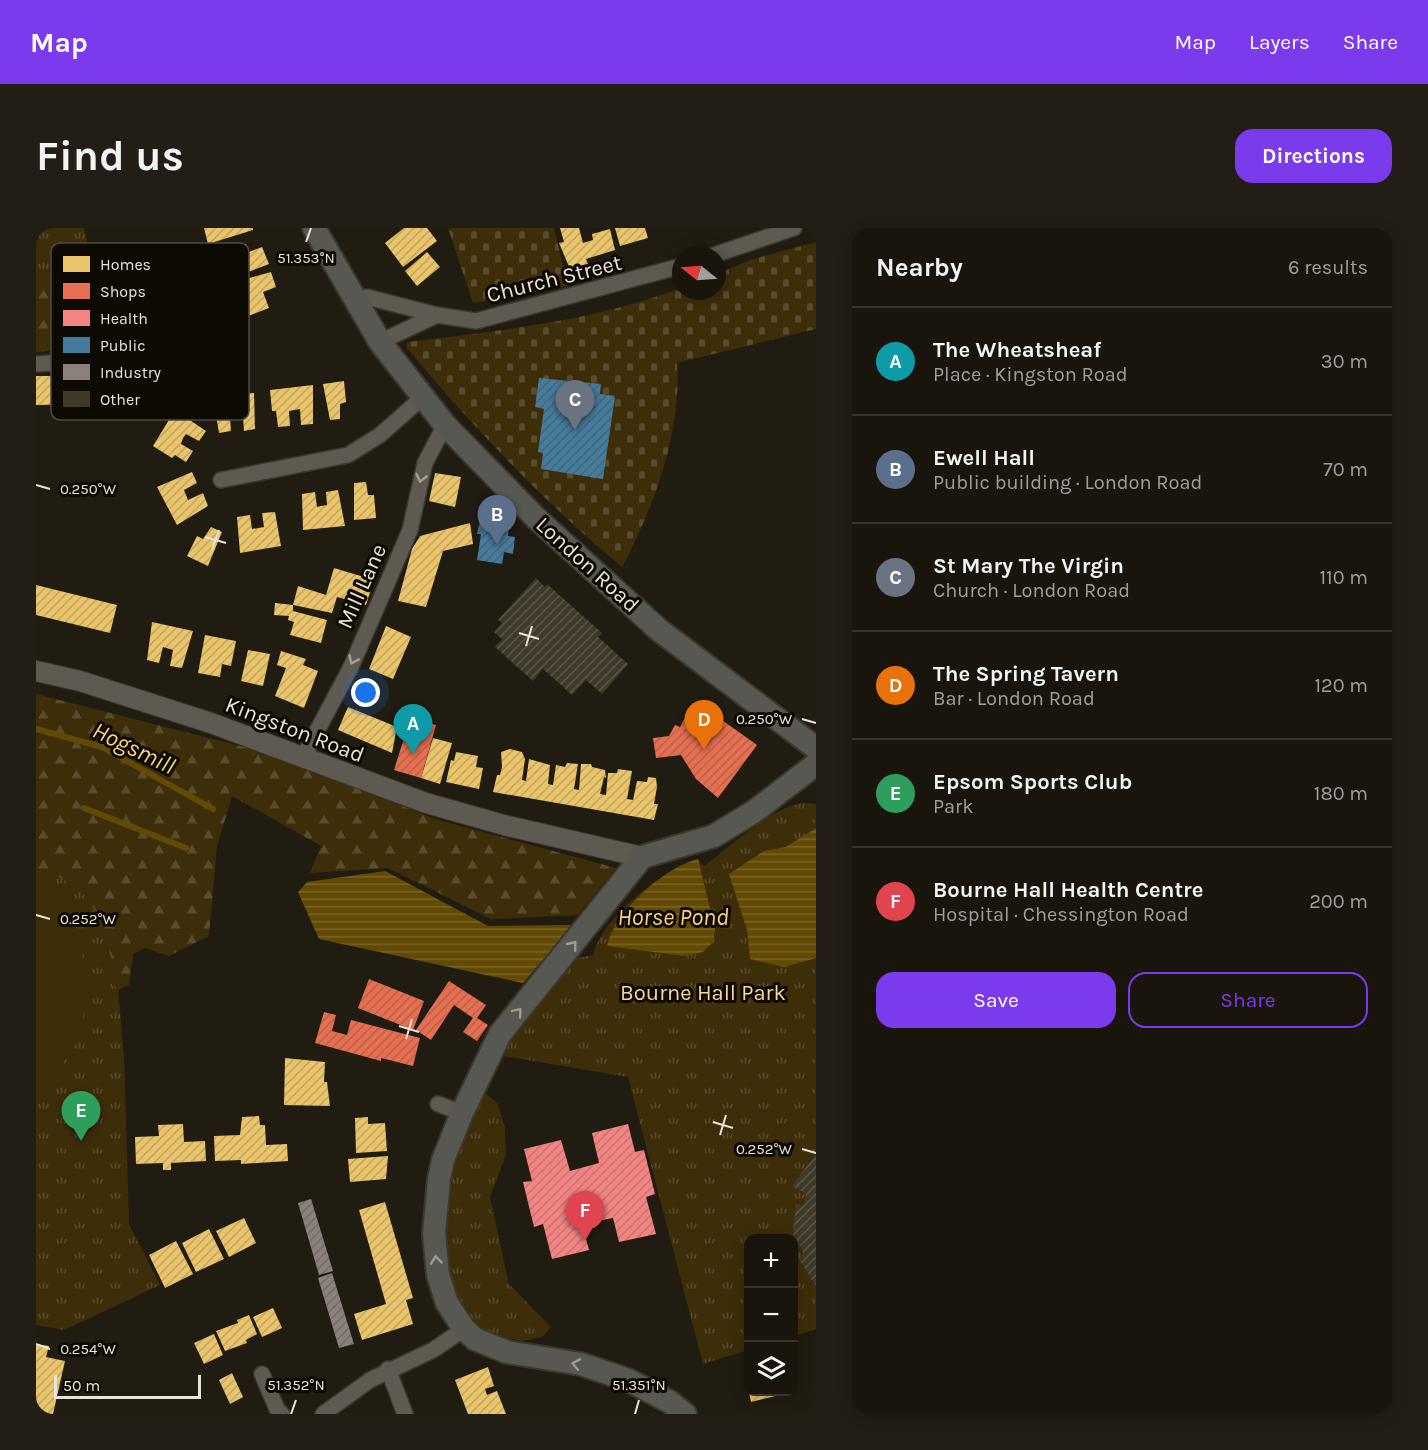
<!DOCTYPE html>
<html lang="en">
<head>
<meta charset="utf-8">
<style>
  body { margin:0; font-family:Karla,sans-serif; background:#221e16; color:#f1f3f6 }
  .controls { position:absolute; right:18px; bottom:18px; display:grid; overflow:hidden; border-radius:12px; box-shadow:0 3px 15px #0003 }
  .controls button { width:54px; height:54px; display:grid; place-items:center; padding:0; border:0; border-bottom:2px solid #37342e; background:#19150d; color:#f1f3f6; font:30px sans-serif }
  .compass { position:absolute; left:636px; top:18px; width:54px; height:54px; border-radius:50%; background:#19150d; box-shadow:0 3px 15px #0003; rotate:287deg }
  .scale { position:absolute; left:18px; bottom:15px; width:147px; box-sizing:border-box; padding-left:6px; border:3px solid #eae4d8; border-top:0; font-size:16px; line-height:21px; white-space:nowrap; color:#eae4d8; -webkit-text-stroke:4px #0d0903; paint-order:stroke }
  .you { position:absolute; left:330px; top:465px; width:21px; height:21px; margin:-15px; border:4px solid #fff; border-radius:50%; background:#1a73e8; box-shadow:0 0 0 9px #1a73e833 }
  .badge { display:grid; place-items:center; width:39px; height:39px; border-radius:50%; background:#7c3aed; color:#fff; font-size:20px; font-weight:700 }
  .pin { position:absolute; translate:-50% -50px; filter:drop-shadow(0 2px 3px #0008) }
  .pin::after { content:''; position:absolute; top:32px; width:21px; height:18px; background:inherit; clip-path:polygon(0 0,100% 0,50% 100%) }
  .list { margin:0; padding:0; list-style:none }
  h2 { display:flex; justify-content:space-between; align-items:center; height:78px; margin:0; padding:0 24px; font-size:26px }
  h2 small { font-size:20px; font-weight:400; color:#9f9f9d }
  .list li { display:grid; grid-template-columns:39px 1fr auto; gap:18px; align-items:center; box-sizing:border-box; height:108px; padding:0 24px; border-top:2px solid #37342e }
  .list b { display:block; font-size:22px; white-space:nowrap }
  .list p { margin:0; font-size:20px; white-space:nowrap; color:#9f9f9d }
  .list em { font-size:20px; font-style:normal; color:#9f9f9d }
  .actions { display:flex; gap:12px; padding:18px 24px }
  .actions a { flex:1; padding:14px 0; border:2px solid #7c3aed; border-radius:18px; text-align:center; font-size:21px; color:#7c3aed }
  .actions .main { background:#7c3aed; color:#fff }
  .icon { flex:none; width:33px; height:33px; fill:none; stroke:currentColor; stroke-width:2; stroke-linecap:round; stroke-linejoin:round }
  .map { position:relative; flex:none; width:780px; height:1186px; overflow:hidden; border-radius:18px }
  header { display:flex; align-items:center; gap:36px; box-sizing:border-box; height:84px; padding:0 30px; background:#7c3aed; color:#fff }
  header strong { font-size:28px }
  nav { display:flex; gap:33px; margin-inline-start:auto; font-size:21px }
  .intro { display:flex; align-items:center; justify-content:space-between; box-sizing:border-box; height:144px; padding:0 36px }
  h1 { margin:0; font-size:42px }
  .button { padding:15px 27px; border-radius:18px; background:#7c3aed; color:#fff; font-size:21px; font-weight:700 }
  main { display:flex; gap:36px; padding:0 36px }
  aside { flex:1; background:#19150d; border-radius:18px; box-shadow:0 3px 15px #0003 }
  .map>svg:first-child { display:block }
  .grass { fill:url(#grass-tufts) }
  .forest { fill:url(#forest-firs) }
  .cemetery { fill:url(#cemetery-stones) }
  .pitch { fill:#3d2e09 }
  .water { fill:url(#water-rules) }
  .homes { fill:url(#homes-hatch) }
  .shops { fill:url(#shops-hatch) }
  .health { fill:url(#health-hatch) }
  .public { fill:url(#public-hatch) }
  .industry { fill:url(#industry-hatch) }
  .lines { fill:none; stroke-linecap:round; stroke-linejoin:round }
  .stream { stroke:#634a04; stroke-width:6 }
  .building { fill:url(#building-hatch) }
  .minor-casing { stroke:#3b372f; stroke-width:18 }
  .tertiary-casing { stroke:#3b372f; stroke-width:22 }
  .secondary-casing { stroke:#3b372f; stroke-width:26 }
  .minor { stroke:#5e5a52; stroke-width:15 }
  .tertiary { stroke:#5e5a52; stroke-width:20 }
  .secondary { stroke:#575851; stroke-width:22 }
  .oneway { stroke:#a49f95 }
  .oneway2 { stroke:#a09e94 }
  .ticks { fill:none; stroke:#eae4d8; stroke-width:2 }
  .labels { text-anchor:middle; stroke-width:6; stroke-linejoin:round; paint-order:stroke }
  .street-label { font-size:22px; fill:#eae4d8; stroke:#0d0903 }
  .park-label { font-size:22px; fill:#f9d992; stroke:#0d0903 }
  .water-label { font-size:24px; font-style:italic; fill:#fcd378; stroke:#0d0903 }
  .key { fill:#0d0903; stroke:#4f4b43; stroke-width:1.5 }
  .key-label { font-size:16px; fill:#eae4d8 }
  .ticks-label { font-size:15px; text-anchor:middle; fill:#eae4d8; stroke:#0d0903; stroke-width:6; stroke-linejoin:round; paint-order:stroke }
</style>
</head>
<body>
<header>
<strong>Map</strong>
<nav><a>Map</a><a>Layers</a><a>Share</a></nav>
</header>
<div class="intro"><h1>Find us</h1><a class="button">Directions</a></div>
<main>
<div class="map">
<svg width="780" height="1186" viewBox="0 0 780 1186">
  <defs>
    <pattern id="grass-tufts" width="24" height="20" patternUnits="userSpaceOnUse" patternTransform="scale(1.5)"><rect width="24" height="20" fill="#3d2e09"/><path d="M3 7l-1-3M5 7V3M7 7l1-3M15 17l-1-3M17 17v-4M19 17l1-3" fill="none" stroke="#594c2c"/></pattern>
    <pattern id="forest-firs" width="22" height="20" patternUnits="userSpaceOnUse" patternTransform="scale(1.5)"><rect width="22" height="20" fill="#3d2e09"/><path d="M5 1l3.5 6h-7zM16 11l3.5 6h-7z" fill="#594c2c"/></pattern>
    <pattern id="cemetery-stones" width="16" height="16" patternUnits="userSpaceOnUse" patternTransform="scale(1.5)"><rect width="16" height="16" fill="#3d2e09"/><path d="M2 7V4a2 2 0 0 1 4 0v3zM10 15v-3a2 2 0 0 1 4 0v3z" fill="#594c2c"/></pattern>
    <pattern id="water-rules" width="6" height="5" patternUnits="userSpaceOnUse" patternTransform="scale(1.5)"><rect width="6" height="5" fill="#634a04"/><path d="M0 2.5h6" fill="none" stroke="#7a6428"/></pattern>
    <pattern id="homes-hatch" width="6" height="6" patternUnits="userSpaceOnUse" patternTransform="scale(1.5)"><rect width="6" height="6" fill="#e9c46a"/><path d="M-1 1l2-2M0 6l6-6M5 7l2-2" fill="none" stroke="#c0a460"/></pattern>
    <pattern id="shops-hatch" width="6" height="6" patternUnits="userSpaceOnUse" patternTransform="scale(1.5)"><rect width="6" height="6" fill="#e76f51"/><path d="M-1 1l2-2M0 6l6-6M5 7l2-2" fill="none" stroke="#b7624c"/></pattern>
    <pattern id="health-hatch" width="6" height="6" patternUnits="userSpaceOnUse" patternTransform="scale(1.5)"><rect width="6" height="6" fill="#f28482"/><path d="M-1 1l2-2M0 6l6-6M5 7l2-2" fill="none" stroke="#c77472"/></pattern>
    <pattern id="public-hatch" width="6" height="6" patternUnits="userSpaceOnUse" patternTransform="scale(1.5)"><rect width="6" height="6" fill="#457b9d"/><path d="M-1 1l2-2M0 6l6-6M5 7l2-2" fill="none" stroke="#456578"/></pattern>
    <pattern id="industry-hatch" width="6" height="6" patternUnits="userSpaceOnUse" patternTransform="scale(1.5)"><rect width="6" height="6" fill="#8a817c"/><path d="M-1 1l2-2M0 6l6-6M5 7l2-2" fill="none" stroke="#726c67"/></pattern>
    <pattern id="building-hatch" width="6" height="6" patternUnits="userSpaceOnUse" patternTransform="scale(1.5)"><rect width="6" height="6" fill="#3f392a"/><path d="M-1 1l2-2M0 6l6-6M5 7l2-2" fill="none" stroke="#5b5648"/></pattern>
  </defs>
  <rect width="100%" height="100%" fill="#211c11"/>
  <g class="grass">
    <polygon points="0,0 48,0 69,97 0,113"/>
    <path d="M 767,575 L 780,576 L 780,1101 L 758,1108 L 758,1010 L 712,1010 L 712,1122 L 667,1136 L 592,849 L 467,828 L 485,790 L 508,764 L 541,730 L 558,727 C 561,694 631,638 662,631 L 668,638 C 694,619 735,579 767,575 Z"/>
    <polygon points="0,638 22,645 66,672 80,738 88,829 93,996 124,1057 28,1102 0,1097"/>
    <polygon points="449,865 462,876 469,900 470,927 454,969 473,1056 515,1099 506,1109 486,1113 457,1107 439,1099 414,1057 407,1030 414,943 444,867"/>
  </g>
  <g class="forest">
    <polygon points="37,25 71,27 99,100 85,138 51,119 0,124 0,46"/>
    <path d="M 0,466 L 232,525 L 399,591 L 580,640 L 542,687 L 455,691 L 352,640 L 274,645 L 285,618 L 196,568 L 181,618 L 173,708 L 133,728 L 109,720 L 97,726 L 93,757 L 80,763 C 72,702 65,660 0,640 Z"/>
  </g>
  <g class="cemetery">
    <polygon points="412,0 518,0 532,58 437,75"/>
    <path d="M 780,14 L 780,101 L 641,135 C 646,204 618,279 586,339 C 507,273 436,198 370,119 L 371,114 C 462,103 558,93 645,60 L 645,63 L 681,63 L 681,46 L 717,31 Z"/>
  </g>
  <polygon class="pitch" points="0,656 37,687 51,749 45,809 18,847 0,860"/>
  <g class="water">
    <polygon points="780,600 780,730 748,739 714,731 711,702 693,646 728,623 750,619"/>
    <path d="M 662,631 L 679,701 L 677,714 L 667,724 L 649,728 L 571,718 C 578,684 629,639 662,631 Z"/>
    <polygon points="349,643 452,698 537,697 487,755 283,711 262,664 271,654"/>
  </g>
  <g class="homes">
    <polygon points="168,0 217,0 217,2 172,16"/>
    <polygon points="368,0 391,0 401,13 367,39 349,15"/>
    <polygon points="524,0 543,0 547,15 557,12 556,6 574,1 579,22 550,31 552,36 534,41 523,15 528,14"/>
    <polygon points="579,0 609,0 612,10 584,18"/>
    <polygon points="210,16 213,24 226,19 233,36 204,47 199,34 194,36 189,24"/>
    <polygon points="391,24 404,39 381,58 369,43"/>
    <polygon points="235,44 240,59 227,64 233,80 207,90 199,67 210,62 206,52"/>
    <polygon points="0,148 70,148 69,176 0,177"/>
    <polygon points="308,153 310,174 304,176 304,191 294,192 287,156"/>
    <polygon points="277,157 277,196 265,197 264,181 253,183 254,198 242,199 240,183 236,183 234,162"/>
    <polygon points="218,165 219,201 208,203 207,188 200,189 194,190 195,203 183,205 177,169"/>
    <polygon points="139,182 170,203 163,213 150,206 147,210 145,216 157,223 150,234 139,227 136,230 117,218"/>
    <polygon points="156,244 161,255 148,262 152,272 167,265 172,278 141,297 121,259"/>
    <polygon points="399,245 425,249 419,279 393,273"/>
    <polygon points="330,254 332,267 338,267 340,290 318,292 318,255"/>
    <polygon points="302,262 309,298 267,302 266,266 279,264 281,279 285,278 291,277 290,264"/>
    <polygon points="239,284 245,318 204,325 201,289 214,287 216,301 228,299 226,285"/>
    <polygon points="434,295 437,316 407,323 390,379 362,373 376,321 384,308"/>
    <polygon points="175,299 186,304 172,338 151,328 161,308 167,311"/>
    <polygon points="298,340 338,352 330,377 301,369 296,385 257,377 257,383 291,392 285,415 254,407 258,394 252,392 253,388 238,387 239,375 257,377 262,358 290,367"/>
    <polygon points="0,357 81,377 74,405 0,387"/>
    <polygon points="116,394 157,403 146,440 134,438 137,422 127,419 123,435 111,432"/>
    <polygon points="350,398 375,409 357,451 333,441"/>
    <polygon points="169,407 200,413 195,438 186,436 184,449 162,445"/>
    <polygon points="212,422 234,426 227,458 205,453"/>
    <polygon points="245,423 270,431 267,437 282,443 268,480 239,468 250,440 241,437"/>
    <polygon points="312,479 361,499 356,525 302,502"/>
    <polygon points="397,510 416,515 404,556 385,550"/>
    <polygon points="474,521 486,524 489,531 486,552 490,553 493,531 514,537 512,556 517,557 520,537 529,539 531,535 542,536 538,561 543,562 545,536 555,536 556,539 569,542 570,550 568,549 564,566 570,567 572,545 581,545 582,541 596,543 591,571 597,572 601,553 611,554 612,549 620,550 621,559 618,576 622,576 618,592 457,564 461,547 464,547 466,539 465,524"/>
    <polygon points="420,524 442,528 440,539 447,540 443,561 410,554 415,532 418,533"/>
    <polygon points="249,830 289,834 288,854 291,854 294,878 248,877"/>
    <polygon points="223,888 224,897 229,897 230,917 251,916 252,933 205,936 205,932 179,933 178,908 204,907 206,889"/>
    <polygon points="332,889 332,896 349,895 351,923 320,925 319,890"/>
    <polygon points="147,896 148,914 169,913 170,933 135,935 135,942 127,942 127,935 100,936 99,909 123,908 122,897"/>
    <polygon points="352,928 350,951 314,954 312,931"/>
    <polygon points="349,974 377,1070 370,1072 377,1096 326,1112 318,1086 350,1076 323,982"/>
    <polygon points="208,990 220,1015 193,1029 180,1003"/>
    <polygon points="173,1001 188,1031 160,1044 146,1015"/>
    <polygon points="140,1013 157,1046 129,1060 113,1027"/>
    <polygon points="237,1080 246,1100 226,1109 217,1089"/>
    <polygon points="213,1087 221,1106 210,1112 211,1115 189,1123 180,1103 202,1095 201,1092"/>
    <polygon points="178,1106 187,1127 168,1136 158,1115"/>
    <polygon points="0,1116 13,1118 10,1129 29,1133 17,1186 0,1186"/>
    <polygon points="452,1139 458,1158 449,1161 451,1167 461,1163 470,1186 432,1186 419,1152"/>
    <polygon points="196,1145 207,1169 194,1176 183,1152"/>
    <polygon points="713,1164 748,1164 748,1166 715,1174"/>
  </g>
  <g class="shops">
    <polygon points="669,480 721,517 682,570 660,551 645,527 620,530 617,510 633,508 639,497 644,499 652,484 663,490"/>
    <polygon points="392,495 400,497 385,550 358,542 370,504 388,510"/>
    <polygon points="333,751 388,773 377,802 322,780"/>
    <polygon points="413,753 450,777 441,790 452,797 441,813 427,804 437,790 418,777 395,812 380,802"/>
    <polygon points="288,784 300,787 296,803 311,807 315,792 384,810 377,838 345,830 345,833 279,815"/>
  </g>
  <polygon class="health" points="592,896 599,924 608,922 619,966 610,969 620,1006 583,1014 577,990 546,996 553,1022 516,1031 507,996 498,999 487,954 496,953 488,921 525,912 534,943 563,935 556,905"/>
  <g class="public">
    <polygon points="503,150 565,156 564,166 579,168 567,251 505,241 507,225 502,224 508,181 499,179"/>
    <polygon points="444,293 473,299 472,308 479,309 477,326 468,324 466,336 441,332 445,306 441,306"/>
  </g>
  <g class="industry">
    <polygon points="275,971 297,1043 283,1047 262,975"/>
    <polygon points="296,1045 318,1116 303,1120 282,1050"/>
  </g>
  <g class="lines">
    <g class="stream">
      <polyline points="0,501 66,519 177,581"/>
      <polyline points="48,580 150,620"/>
    </g>
  </g>
  <g class="building">
    <polygon points="500,350 509,359 511,356 566,405 562,409 592,436 566,466 550,452 536,467 507,441 497,453 459,419 466,411 458,404 466,395 462,392"/>
    <polygon points="780,926 780,1058 762,1030 768,1028 764,1017 759,1018 757,1002 760,976 767,978 770,966 756,958"/>
  </g>
  <g class="lines">
    <defs>
      <g id="minor">
        <polyline points="678,27 758,0"/>
        <polyline points="318,73 331,69 401,87"/>
        <polyline points="344,114 401,87 440,93 645,38"/>
        <polyline points="0,136 65,132"/>
        <polyline points="185,252 312,227 344,207 387,169"/>
        <polyline points="266,531 315,439 350,358 374,302 389,235 409,197"/>
        <polyline points="402,876 426,885"/>
        <polyline points="352,1141 369,1186"/>
        <polyline points="226,1146 241,1181 246,1186"/>
        <polyline points="287,1186 334,1152 397,1122 428,1101"/>
      </g>
      <polyline id="tertiary" points="0,443 44,453 175,495 390,575 468,597 606,629"/>
      <g id="secondary">
        <polyline points="278,0 344,114 409,197 500,290 623,402 780,520"/>
        <polyline points="649,1186 634,1174 592,1152 545,1136 471,1124 439,1111 428,1101 411,1075 402,1047 398,1005 403,951 407,932 426,885 464,806 606,629 678,608 719,583 780,536"/>
      </g>
    </defs>
    <use href="#minor" class="minor-casing"/>
    <use href="#tertiary" class="tertiary-casing"/>
    <use href="#secondary" class="secondary-casing"/>
    <use href="#minor" class="minor"/>
    <use href="#tertiary" class="tertiary"/>
    <use href="#secondary" class="secondary"/>
  </g>
  <defs><path id="oneway-chevron" d="M-2-3.5L2.5 0L-2 3.5" fill="none" stroke-width="1.6" stroke-linecap="round" stroke-linejoin="round" transform="scale(1.5)"/></defs>
  <g class="oneway">
    <use href="#oneway-chevron" transform="translate(385 250) rotate(103)"/>
    <use href="#oneway-chevron" transform="translate(317 432) rotate(114)"/>
  </g>
  <g class="oneway2">
    <use href="#oneway-chevron" transform="translate(537 717) rotate(-51)"/>
    <use href="#oneway-chevron" transform="translate(482 784) rotate(-50)"/>
    <use href="#oneway-chevron" transform="translate(400 1032) rotate(-96)"/>
    <use href="#oneway-chevron" transform="translate(540 1136) rotate(-169)"/>
  </g>
  <path class="ticks" d="M 270,14 L 275,0M 0,257 L 14,261M 169,309 L 190,315M 176,322 L 183,302M 483,405 L 503,411M 490,418 L 496,398M 766,491 L 780,495M 0,687 L 14,691M 363,798 L 383,804M 370,811 L 376,791M 677,894 L 697,900M 684,907 L 690,887M 766,921 L 780,925M 0,1116 L 14,1121M 255,1186 L 260,1172M 599,1186 L 603,1172"/>
  <g class="labels">
    <g class="street-label">
      <text transform="translate(518 50) rotate(-14)" y="8">Church Street</text>
      <text transform="translate(552 336) rotate(42)" y="8">London Road</text>
      <text transform="translate(325 358) rotate(-66)" y="8">Mill Lane</text>
      <text transform="translate(259 501) rotate(21)" y="8">Kingston Road</text>
    </g>
    <g class="park-label">
      <text x="667" y="772">Bourne Hall Park</text>
    </g>
    <g class="water-label">
      <text transform="translate(98 520) rotate(26)" y="8">Hogsmill</text>
      <text x="637" y="697">Horse Pond</text>
    </g>
  </g>
  <rect x="15" y="15" width="198" height="177" rx="9" class="key"/>
  <rect x="27" y="28" width="27" height="16" fill="#e9c46a"/>
  <rect x="27" y="55" width="27" height="16" fill="#e76f51"/>
  <rect x="27" y="82" width="27" height="16" fill="#f28482"/>
  <rect x="27" y="109" width="27" height="16" fill="#457b9d"/>
  <rect x="27" y="136" width="27" height="16" fill="#8a817c"/>
  <rect x="27" y="163" width="27" height="16" fill="#3f392a"/>
  <g class="key-label">
    <text x="64" y="42">Homes</text>
    <text x="64" y="69">Shops</text>
    <text x="64" y="96">Health</text>
    <text x="64" y="123">Public</text>
    <text x="64" y="150">Industry</text>
    <text x="64" y="177">Other</text>
  </g>
  <g class="ticks-label">
    <text x="270" y="35">51.353°N</text>
    <text x="52" y="266">0.250°W</text>
    <text x="728" y="496">0.250°W</text>
    <text x="52" y="696">0.252°W</text>
    <text x="728" y="926">0.252°W</text>
    <text x="52" y="1126">0.254°W</text>
    <text x="260" y="1162">51.352°N</text>
    <text x="603" y="1162">51.351°N</text>
  </g>
</svg>
<div class="controls">
<button>+</button>
<button>−</button>
<button><svg class="icon" aria-label="layers" viewBox="0 0 24 24"><path d="M12 4l9 5-9 5-9-5zM3 14l9 5 9-5"/></svg></button>
</div>
<svg class="compass" viewBox="-18 -18 36 36"><path d="M0-13l5 13h-10z" fill="#e53935"/><path d="M0 13l5-13h-10z" fill="#9f9f9d"/></svg>
<div class="scale">50 m</div>
<div class="you"></div>
<div class="pin badge" style="left:377px;top:526px;background:#0f9aa8">A</div>
<div class="pin badge" style="left:461px;top:317px;background:#5c6f8a">B</div>
<div class="pin badge" style="left:539px;top:202px;background:#6b7280">C</div>
<div class="pin badge" style="left:668px;top:522px;background:#e8710a">D</div>
<div class="pin badge" style="left:45px;top:913px;background:#2e9e5b">E</div>
<div class="pin badge" style="left:549px;top:1013px;background:#e0444e">F</div>
</div>
<aside>
<h2>Nearby<small>6 results</small></h2>
<ul class="list">
<li><span class="badge" style="background:#0f9aa8">A</span><div><b>The Wheatsheaf</b><p>Place · Kingston Road</p></div><em>30 m</em></li>
<li><span class="badge" style="background:#5c6f8a">B</span><div><b>Ewell Hall</b><p>Public building · London Road</p></div><em>70 m</em></li>
<li><span class="badge" style="background:#6b7280">C</span><div><b>St Mary The Virgin</b><p>Church · London Road</p></div><em>110 m</em></li>
<li><span class="badge" style="background:#e8710a">D</span><div><b>The Spring Tavern</b><p>Bar · London Road</p></div><em>120 m</em></li>
<li><span class="badge" style="background:#2e9e5b">E</span><div><b>Epsom Sports Club</b><p>Park</p></div><em>180 m</em></li>
<li><span class="badge" style="background:#e0444e">F</span><div><b>Bourne Hall Health Centre</b><p>Hospital · Chessington Road</p></div><em>200 m</em></li>
</ul>
<div class="actions"><a class="main">Save</a><a>Share</a></div>
</aside>
</main>
</body>
</html>
